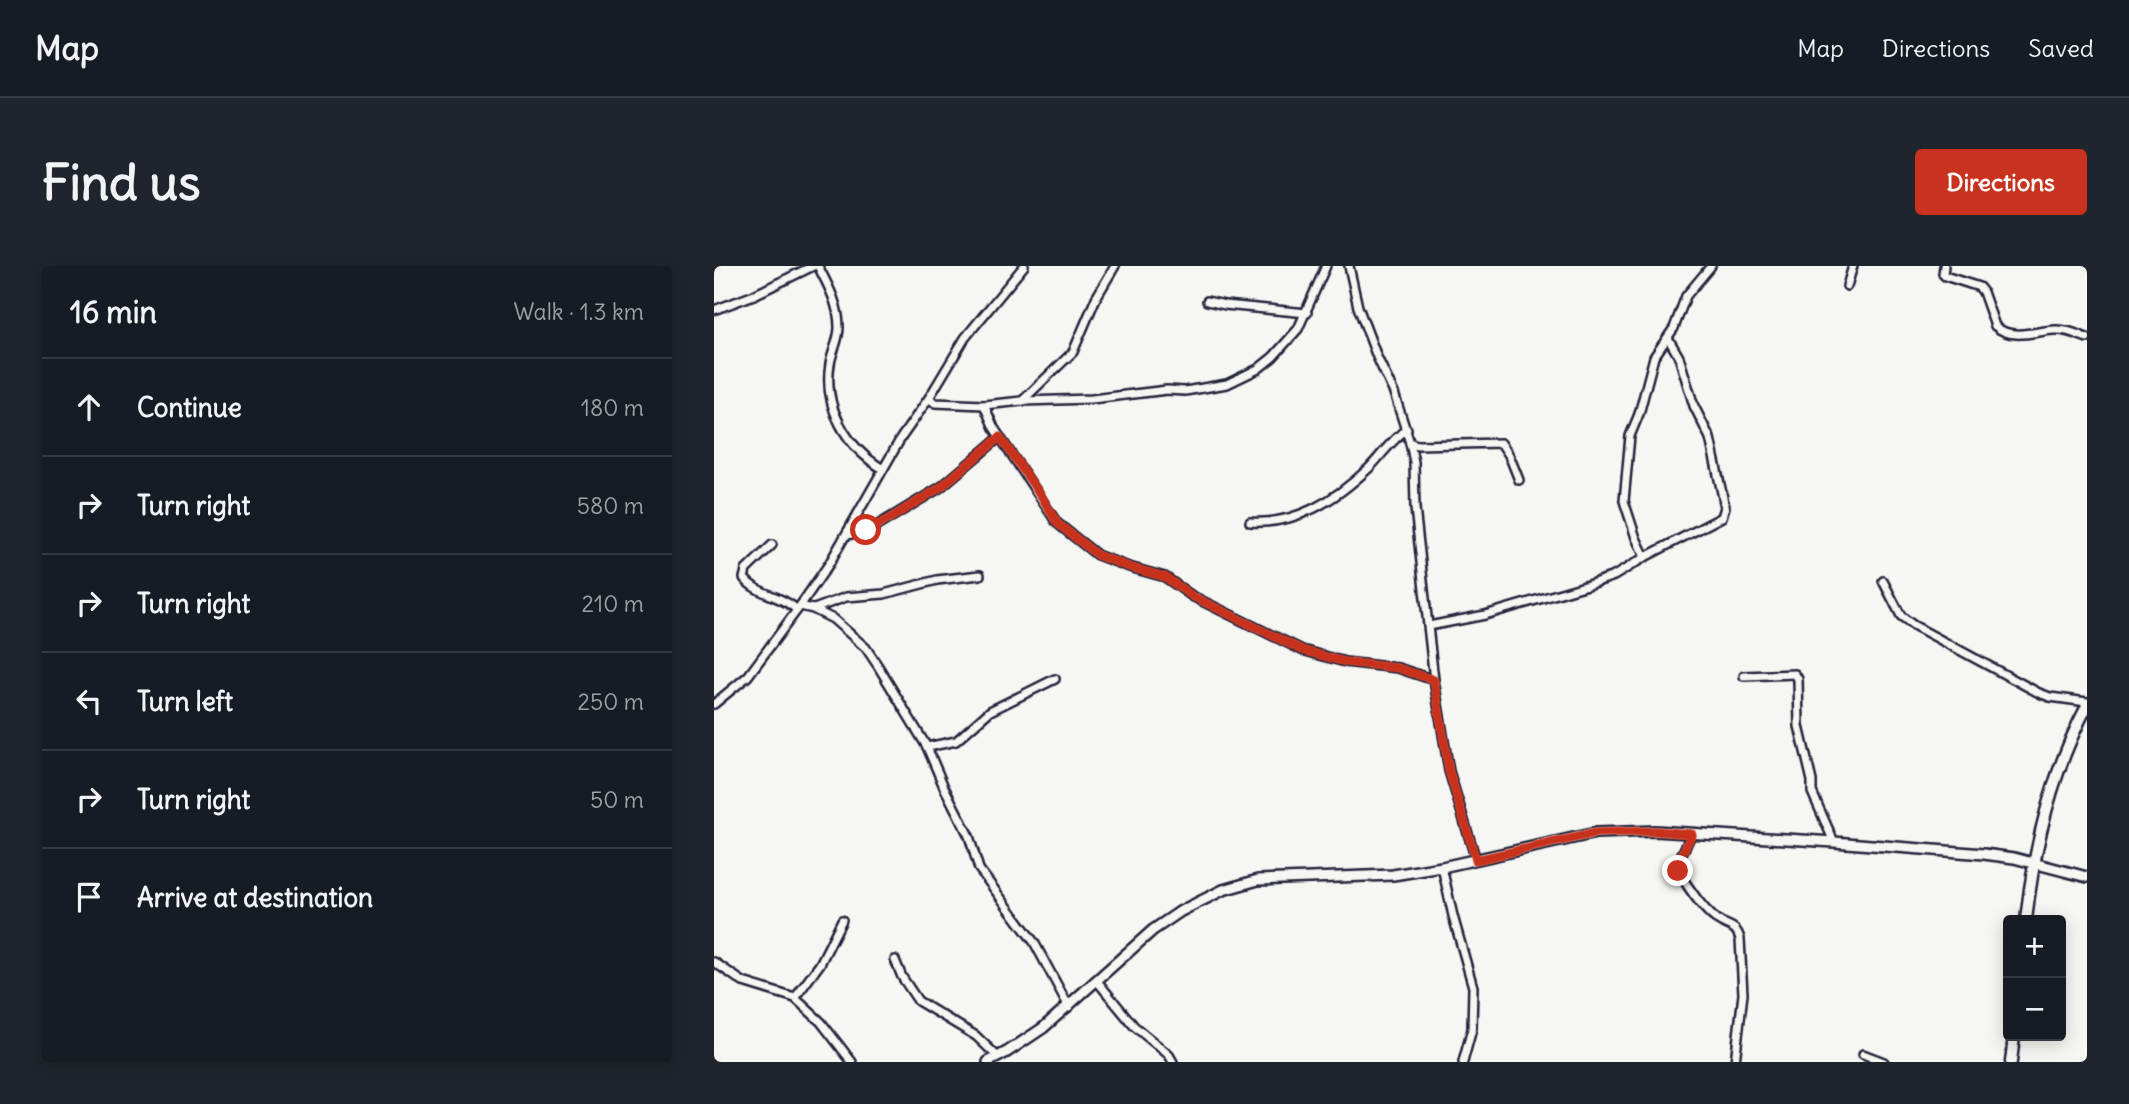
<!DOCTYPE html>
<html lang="en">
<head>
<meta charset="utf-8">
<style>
  body { margin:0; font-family:Delius,sans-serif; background:#20242c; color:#f1f3f6 }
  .controls { position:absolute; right:21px; bottom:21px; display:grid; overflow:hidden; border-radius:7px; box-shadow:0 4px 18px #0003 }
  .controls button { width:63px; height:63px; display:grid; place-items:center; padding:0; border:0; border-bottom:2px solid #363941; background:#171b24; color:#f1f3f6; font:35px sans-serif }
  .stop { position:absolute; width:21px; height:21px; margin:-16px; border:5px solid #c8321e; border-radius:50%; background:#fff }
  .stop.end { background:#c8321e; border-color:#fff; box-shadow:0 2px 7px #0008 }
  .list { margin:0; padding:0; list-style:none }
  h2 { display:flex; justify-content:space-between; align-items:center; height:91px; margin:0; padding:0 28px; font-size:30px }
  h2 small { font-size:23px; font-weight:400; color:#9ea1a6 }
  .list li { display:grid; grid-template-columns:46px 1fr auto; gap:21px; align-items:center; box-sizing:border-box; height:98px; padding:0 28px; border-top:2px solid #363941 }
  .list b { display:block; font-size:26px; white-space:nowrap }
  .list em { font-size:23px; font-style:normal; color:#9ea1a6 }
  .icon { flex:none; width:38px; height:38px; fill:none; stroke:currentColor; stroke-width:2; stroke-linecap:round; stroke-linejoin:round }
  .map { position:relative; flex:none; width:1373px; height:796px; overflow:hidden; border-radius:7px }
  header { display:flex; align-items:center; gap:42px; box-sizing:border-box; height:98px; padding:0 35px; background:#171b24; border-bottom:2px solid #363941 }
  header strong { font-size:33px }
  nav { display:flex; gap:38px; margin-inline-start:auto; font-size:24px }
  .intro { display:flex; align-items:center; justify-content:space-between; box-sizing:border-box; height:168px; padding:0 42px }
  h1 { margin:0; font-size:49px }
  .button { padding:18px 32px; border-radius:7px; background:#c8321e; color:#fff; font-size:24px; font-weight:700 }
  main { display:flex; gap:42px; padding:0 42px }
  aside { flex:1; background:#171b24; border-radius:7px; box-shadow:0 4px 18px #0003 }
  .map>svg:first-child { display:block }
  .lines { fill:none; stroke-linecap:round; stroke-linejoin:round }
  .minor-casing { stroke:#22223b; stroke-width:12 }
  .tertiary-casing { stroke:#22223b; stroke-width:14 }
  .secondary-casing { stroke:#22223b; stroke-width:15 }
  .minor { stroke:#f6f6f2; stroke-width:7 }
  .tertiary { stroke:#f6f6f2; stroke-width:9 }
  .secondary { stroke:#f6f6f2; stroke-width:10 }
  .route { stroke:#c8321e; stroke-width:9 }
</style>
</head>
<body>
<header>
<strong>Map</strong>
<nav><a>Map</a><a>Directions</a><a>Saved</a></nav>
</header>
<div class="intro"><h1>Find us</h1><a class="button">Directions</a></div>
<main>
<aside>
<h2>16 min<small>Walk · 1.3 km</small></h2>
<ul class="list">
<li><svg class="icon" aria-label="ahead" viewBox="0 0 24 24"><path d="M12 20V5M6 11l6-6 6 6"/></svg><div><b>Continue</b></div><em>180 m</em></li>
<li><svg class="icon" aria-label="right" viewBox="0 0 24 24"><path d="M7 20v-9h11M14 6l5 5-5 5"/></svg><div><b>Turn right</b></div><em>580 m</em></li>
<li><svg class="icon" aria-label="right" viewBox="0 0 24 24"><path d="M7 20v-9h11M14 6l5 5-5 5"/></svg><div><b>Turn right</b></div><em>210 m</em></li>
<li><svg class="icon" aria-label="left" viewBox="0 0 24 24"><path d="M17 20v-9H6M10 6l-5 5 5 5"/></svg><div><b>Turn left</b></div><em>250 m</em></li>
<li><svg class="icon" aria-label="right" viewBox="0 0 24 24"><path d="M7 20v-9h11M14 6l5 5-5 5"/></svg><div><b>Turn right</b></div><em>50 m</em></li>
<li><svg class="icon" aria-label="arrive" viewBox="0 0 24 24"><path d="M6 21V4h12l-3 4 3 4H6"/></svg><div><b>Arrive at destination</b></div></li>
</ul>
</aside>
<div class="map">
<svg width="1373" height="796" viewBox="0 0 1373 796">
  <rect width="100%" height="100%" fill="#f6f6f2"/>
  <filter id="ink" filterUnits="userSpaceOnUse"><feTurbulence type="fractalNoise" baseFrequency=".0143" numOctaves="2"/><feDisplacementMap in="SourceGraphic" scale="14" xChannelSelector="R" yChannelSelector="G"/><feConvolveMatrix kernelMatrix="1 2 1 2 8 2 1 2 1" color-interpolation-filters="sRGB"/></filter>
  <g filter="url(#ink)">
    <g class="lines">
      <defs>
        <g id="minor">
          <path d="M 104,0 C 114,19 125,39 125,61 C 125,75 118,85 116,98 C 109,141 132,181 169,203"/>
          <polyline points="635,0 644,41 663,91 680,127 696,177 700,196 701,242 720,414 735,505 762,594"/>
          <path d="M 1230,0 L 1229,8 L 1231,10 L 1265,21 L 1269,26 L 1281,60 C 1298,75 1321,65 1340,64 C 1352,63 1362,68 1373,72"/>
          <polyline points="1133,20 1139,0"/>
          <polyline points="493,35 511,39 593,47"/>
          <polyline points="0,44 40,29 99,0"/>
          <polyline points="215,132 221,137 270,139 308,135 378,133 453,124 471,125 513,118 544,103 559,91 584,63 612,0"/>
          <polyline points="308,135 359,86 382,32 401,0"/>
          <polyline points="270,139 280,162 343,257 383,289 415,301 451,311 478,330 588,384 631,396 684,402 720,414"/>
          <polyline points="696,177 704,179 787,177 795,189 805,214"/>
          <path d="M 536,256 C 583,259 621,234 655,202 C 668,189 677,174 693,163"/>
          <polyline points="131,270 161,261 227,221 286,171"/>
          <path d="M 58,279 L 32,304 L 30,312 C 43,329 68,329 83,344"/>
          <polyline points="931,291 922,272 910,235 916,170 925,148 940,91 960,62 972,30 997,0"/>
          <polyline points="1169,315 1187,350 1199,359 1325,427 1336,431 1373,436"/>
          <polyline points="86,340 99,343 119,353 152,382 164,400 213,481 230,521 255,570 265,603 320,676 355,741"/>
          <polyline points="100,343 132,331 170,328 223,314 266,309"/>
          <polyline points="715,360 771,349 874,319 900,310 931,291 1008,251 1011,241 996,172 980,140 965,91 954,72"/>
          <polyline points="1030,410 1081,408 1084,413 1085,460 1098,515 1098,526 1120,576"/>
          <polyline points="0,438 34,410 86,340 115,298 187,172 215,132 251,72 310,0"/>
          <polyline points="213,481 242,475 276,445 341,413"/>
          <path d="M 978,567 L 964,596 L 964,605 C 972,618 990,645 1002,653 C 1013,661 1022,658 1026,673 L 1029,728 L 1021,796"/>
          <polyline points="728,601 739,650 759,721 758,763 749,796"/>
          <polyline points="181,694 188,711 204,735 262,770 284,791"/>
          <polyline points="0,696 29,716 81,732 107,756 138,796"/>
          <polyline points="383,715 420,760 455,789 459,796"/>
          <polyline points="81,732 106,698 128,654"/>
          <polyline points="1149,788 1170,796"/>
        </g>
        <polyline id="tertiary" points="274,796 293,786 329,762 439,664 467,645 509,624 544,614 679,609 728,601 882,567 941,565 1120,576 1270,588 1300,592 1373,611"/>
        <g id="secondary">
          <path d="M 1312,654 C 1320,580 1338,506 1373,440"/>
          <polyline points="1297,796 1300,770"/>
        </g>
      </defs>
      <use href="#minor" class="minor-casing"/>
      <use href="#tertiary" class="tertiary-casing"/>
      <use href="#secondary" class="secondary-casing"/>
      <use href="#minor" class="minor"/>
      <use href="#tertiary" class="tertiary"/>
      <use href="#secondary" class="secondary"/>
    </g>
  </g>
  <g class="lines" filter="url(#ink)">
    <polyline class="route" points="152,264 175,253 227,221 286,171 328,231 343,257 383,289 415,301 451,311 478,330 588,384 631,396 684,402 720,414 735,505 762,594 882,567 941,565 978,568 964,596 964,605"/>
  </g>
</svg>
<div class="controls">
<button>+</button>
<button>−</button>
</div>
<div class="stop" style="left:152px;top:264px"></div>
<div class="stop end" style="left:964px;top:605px"></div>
</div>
</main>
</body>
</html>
